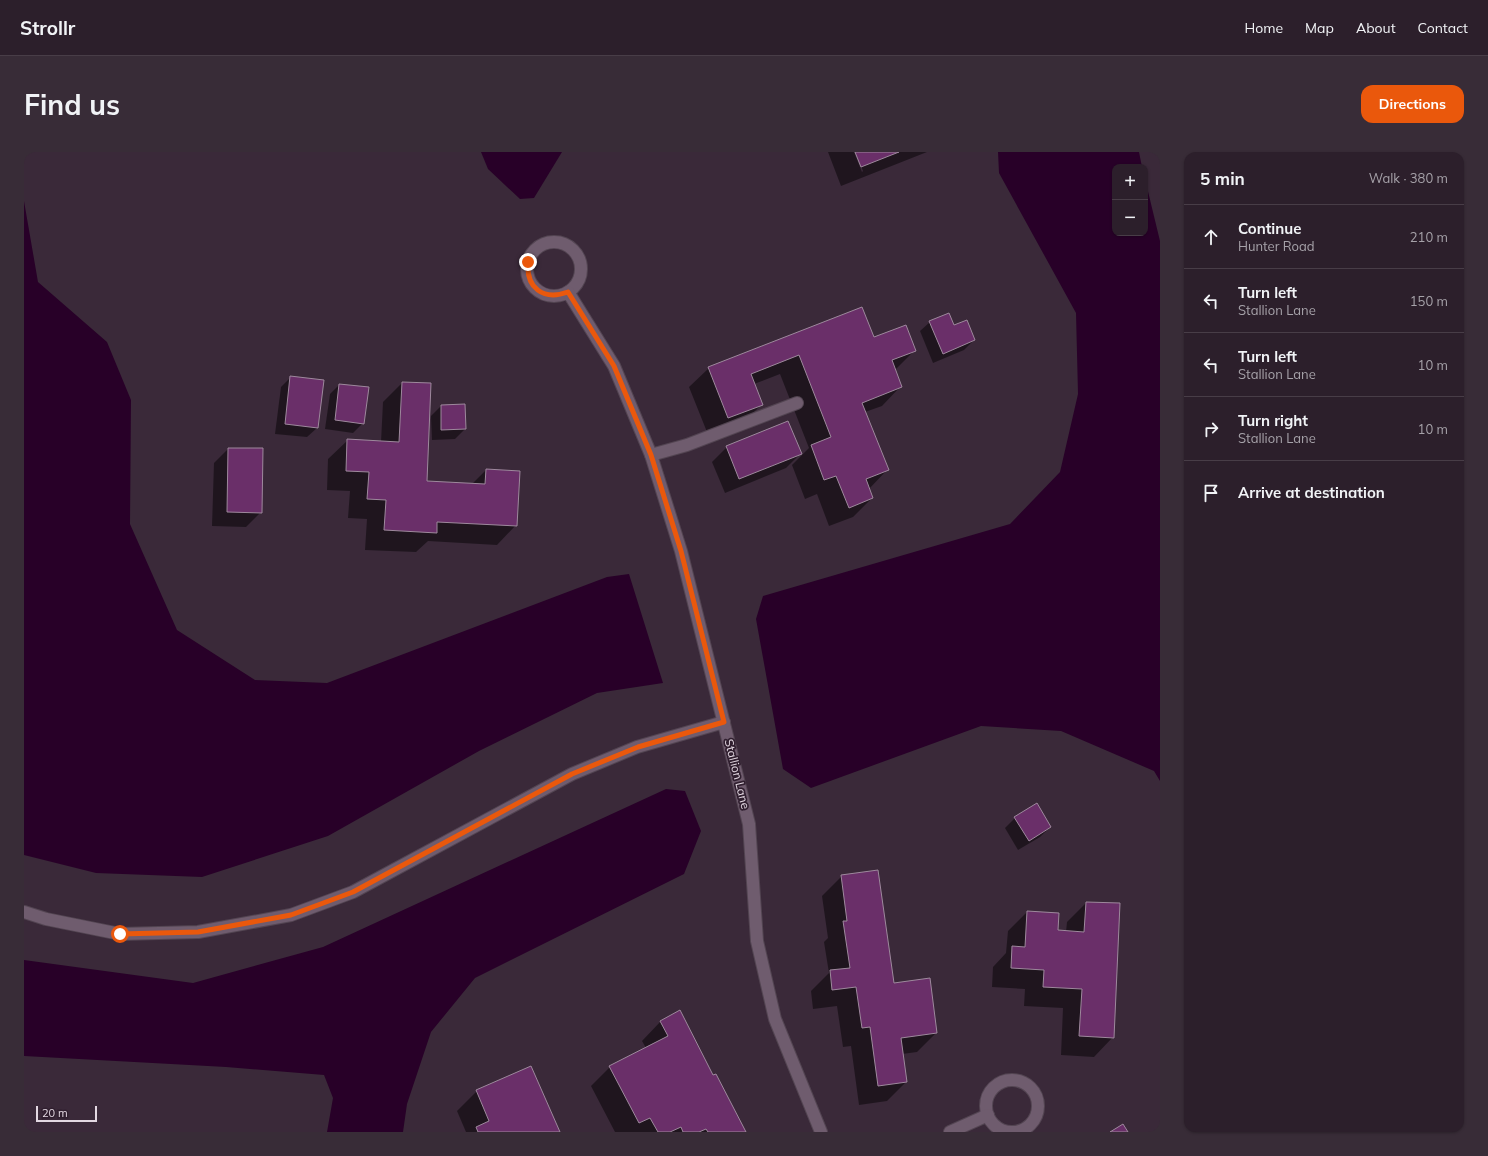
<!DOCTYPE html>
<html lang="en">
<head>
<meta charset="utf-8">
<style>
  body { margin:0; font-family:Mulish,sans-serif; background:#382c37; color:#f1f3f6 }
  .controls { position:absolute; right:12px; top:12px; display:grid; overflow:hidden; border-radius:8px; box-shadow:0 1px 3px #0004 }
  .controls button { width:36px; height:36px; display:grid; place-items:center; padding:0; border:0; border-bottom:1px solid #483d47; background:#2c1f2b; color:#f1f3f6; font:20px sans-serif }
  .scale { position:absolute; left:12px; bottom:10px; width:61px; box-sizing:border-box; padding-left:4px; border:2px solid #e3d8e2; border-top:0; font-size:11px; line-height:14px; white-space:nowrap; color:#e3d8e2; -webkit-text-stroke:3px #301f2f; paint-order:stroke }
  .stop { position:absolute; width:12px; height:12px; margin:-9px; border:3px solid #ea580c; border-radius:50%; background:#fff }
  .stop.end { background:#ea580c; border-color:#fff; box-shadow:0 1px 4px #0008 }
  .list { margin:0; padding:0; list-style:none }
  h2 { display:flex; justify-content:space-between; align-items:center; height:52px; margin:0; padding:0 16px; font-size:17px }
  h2 small { font-size:13px; font-weight:400; color:#a6a2a9 }
  .list li { display:grid; grid-template-columns:26px 1fr auto; gap:12px; align-items:center; box-sizing:border-box; height:64px; padding:0 16px; border-top:1px solid #483d47 }
  .list b { display:block; font-size:15px; white-space:nowrap }
  .list p { margin:0; font-size:13px; white-space:nowrap; color:#a6a2a9 }
  .list em { font-size:13px; font-style:normal; color:#a6a2a9 }
  .icon { flex:none; width:22px; height:22px; fill:none; stroke:currentColor; stroke-width:2; stroke-linecap:round; stroke-linejoin:round }
  .map { position:relative; flex:none; width:1136px; height:980px; overflow:hidden; border-radius:12px }
  header { display:flex; align-items:center; gap:24px; box-sizing:border-box; height:56px; padding:0 20px; background:#2c1f2b; border-bottom:1px solid #483d47 }
  header strong { font-size:19px }
  nav { display:flex; gap:22px; margin-inline-start:auto; font-size:14px }
  .intro { display:flex; align-items:center; justify-content:space-between; box-sizing:border-box; height:96px; padding:0 24px }
  h1 { margin:0; font-size:28px }
  .button { padding:10px 18px; border-radius:12px; background:#ea580c; color:#fff; font-size:14px; font-weight:700 }
  main { display:flex; gap:24px; padding:0 24px }
  aside { flex:1; background:#2c1f2b; border-radius:12px; box-shadow:0 1px 3px #0004 }
  .map>svg:first-child { display:block }
  .water { fill:#280028 }
  .shadow { fill:#0007 }
  .building { fill:#6a2f69; stroke:#9e899d }
  .lines { fill:none; stroke-linecap:round; stroke-linejoin:round }
  .minor-casing { stroke:#534552; stroke-width:14 }
  .minor { stroke:#6f5c6e; stroke-width:12 }
  .route { stroke:#ea580c; stroke-width:5 }
  .labels { text-anchor:middle; stroke-width:3.5; stroke-linejoin:round; paint-order:stroke }
  .street-label { font-size:12px; fill:#e3d8e2; stroke:#301f2f }
</style>
</head>
<body>
<header>
<strong>Strollr</strong>
<nav><a>Home</a><a>Map</a><a>About</a><a>Contact</a></nav>
</header>
<div class="intro"><h1>Find us</h1><a class="button">Directions</a></div>
<main>
<div class="map">
<svg width="1136" height="980" viewBox="0 0 1136 980">
  <rect width="100%" height="100%" fill="#3a2939"/>
  <g class="water">
    <polygon points="457,0 538,0 510,46 496,47 464,17"/>
    <polygon points="974,0 1115,0 1118,15 1091,15 1091,81 1121,81 1121,27 1136,89 1136,629 1130,619 1037,579 957,574 787,636 759,617 732,467 739,444 986,372 1036,320 1054,242 1052,161 975,21"/>
    <polygon points="0,49 14,130 83,190 107,248 106,372 153,478 231,528 303,531 583,425 605,422 639,531 573,541 455,599 304,684 178,725 72,721 0,703"/>
    <polygon points="642,637 661,639 677,679 660,722 451,826 407,880 383,952 379,980 303,980 309,946 300,923 202,915 0,904 0,808 169,831 299,795"/>
  </g>
  <g class="shadow">
    <polygon points="804,0 830,0 838,20 839,19 832,0 903,0 817,34"/>
    <polygon points="906,170 950,188 940,198 909,211 896,179"/>
    <polygon points="849,187 891,198 871,218 877,234 858,254 841,260 863,318 845,337 848,346 829,365 805,374 793,342 781,347 768,313 785,296 756,222 730,232 738,252 718,272 685,285 665,235 685,216"/>
    <polygon points="267,225 293,276 283,285 251,282 257,235"/>
    <polygon points="378,231 402,330 447,333 462,318 492,373 473,393 404,389 392,400 341,398 343,367 324,366 326,339 303,338 304,307 324,288 357,290 359,250"/>
    <polygon points="315,233 339,271 329,281 301,277 306,242"/>
    <polygon points="440,253 441,277 431,287 408,288 407,264 417,254"/>
    <polygon points="703,295 776,302 762,316 701,341 688,310"/>
    <polygon points="204,297 237,360 222,375 188,374 190,311"/>
    <polygon points="991,666 1026,675 1016,685 994,698 981,676"/>
    <polygon points="818,724 869,832 912,881 893,900 878,902 882,930 863,949 835,953 827,894 819,895 813,854 789,857 787,839 805,821 800,790 804,786 798,744"/>
    <polygon points="1062,751 1089,885 1070,905 1037,903 1039,856 1000,854 1001,837 968,835 969,815 982,801 984,779 1003,760 1033,779 1042,780 1043,770"/>
    <polygon points="637,869 689,925 721,980 591,980 567,934 586,915 622,896 618,889"/>
    <polygon points="507,915 535,980 442,980 433,959 453,939"/>
  </g>
  <g class="building">
    <polygon points="831,0 875,0 837,15"/>
    <polygon points="838,155 850,185 882,173 892,199 868,208 878,235 838,251 865,318 842,327 849,346 825,356 812,324 800,328 787,293 807,285 775,203 727,222 739,253 704,266 684,215"/>
    <polygon points="925,161 930,173 943,168 951,188 919,202 905,169"/>
    <polygon points="266,224 300,228 294,276 261,272"/>
    <polygon points="378,230 407,231 403,329 461,332 462,317 496,319 493,374 413,370 413,381 360,378 362,348 343,347 345,320 322,319 323,287 375,290"/>
    <polygon points="315,232 345,235 340,272 311,268"/>
    <polygon points="441,252 442,277 417,278 417,253"/>
    <polygon points="764,269 778,302 715,327 702,294"/>
    <polygon points="204,296 239,296 238,361 203,360"/>
    <polygon points="1013,651 1027,675 1005,689 990,665"/>
    <polygon points="854,718 870,831 906,826 913,881 877,886 883,930 854,934 846,875 838,876 832,835 808,838 806,818 826,816 819,769 823,769 817,723"/>
    <polygon points="1062,750 1096,751 1090,886 1055,884 1058,837 1019,835 1020,818 987,816 988,794 1001,795 1003,759 1035,761 1034,778 1060,780"/>
    <polygon points="656,858 689,923 692,922 722,980 684,980 682,977 675,980 659,980 657,975 646,980 634,980 626,966 615,971 585,914 644,884 636,869"/>
    <polygon points="507,914 536,980 454,980 452,975 465,969 452,938"/>
    <polygon points="1099,972 1104,980 1086,980"/>
  </g>
  <g class="lines">
    <defs>
      <g id="minor">
        <circle cx="530" cy="117" r="27"/>
        <polyline points="544,140 590,214 627,303 657,399 725,672 733,789 751,867 797,980"/>
        <polyline points="627,303 663,293 773,251"/>
        <polyline points="0,760 22,767 96,782 174,780 267,763 329,740 548,622 613,595 700,570"/>
        <circle cx="988" cy="954" r="26"/>
        <polyline points="926,980 964,963"/>
      </g>
    </defs>
    <use href="#minor" class="minor-casing"/>
    <use href="#minor" class="minor"/>
  </g>
  <g class="lines">
    <path class="route" d="M 96,782 L 174,780 L 267,763 L 329,740 L 548,622 L 614,595 L 700,570 L 657,399 L 627,303 L 590,214 L 544,140 C 519,149 502,136 504,110"/>
  </g>
  <g class="labels">
    <g class="street-label">
      <text transform="translate(713 622) rotate(76)" y="4">Stallion Lane</text>
    </g>
  </g>
</svg>
<div class="controls">
<button>+</button>
<button>−</button>
</div>
<div class="scale">20 m</div>
<div class="stop" style="left:96px;top:782px"></div>
<div class="stop end" style="left:504px;top:110px"></div>
</div>
<aside>
<h2>5 min<small>Walk · 380 m</small></h2>
<ul class="list">
<li><svg class="icon" aria-label="ahead" viewBox="0 0 24 24"><path d="M12 20V5M6 11l6-6 6 6"/></svg><div><b>Continue</b><p>Hunter Road</p></div><em>210 m</em></li>
<li><svg class="icon" aria-label="left" viewBox="0 0 24 24"><path d="M17 20v-9H6M10 6l-5 5 5 5"/></svg><div><b>Turn left</b><p>Stallion Lane</p></div><em>150 m</em></li>
<li><svg class="icon" aria-label="left" viewBox="0 0 24 24"><path d="M17 20v-9H6M10 6l-5 5 5 5"/></svg><div><b>Turn left</b><p>Stallion Lane</p></div><em>10 m</em></li>
<li><svg class="icon" aria-label="right" viewBox="0 0 24 24"><path d="M7 20v-9h11M14 6l5 5-5 5"/></svg><div><b>Turn right</b><p>Stallion Lane</p></div><em>10 m</em></li>
<li><svg class="icon" aria-label="arrive" viewBox="0 0 24 24"><path d="M6 21V4h12l-3 4 3 4H6"/></svg><div><b>Arrive at destination</b></div></li>
</ul>
</aside>
</main>
</body>
</html>
